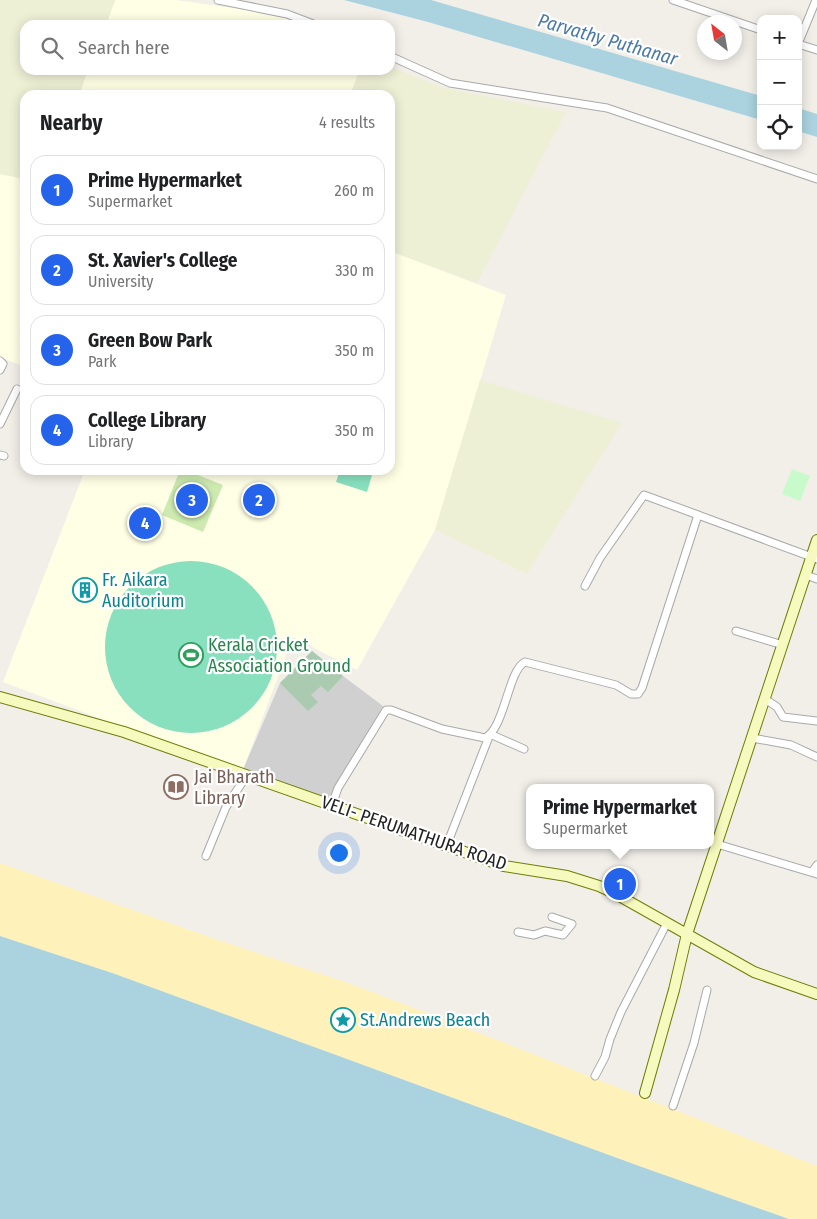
<!DOCTYPE html>
<html lang="en">
<head>
<meta charset="utf-8">
<style>
  body { margin:0; font-family:"Fira Sans Condensed",sans-serif; background:#f2f2f2; color:#202124 }
  .controls { position:absolute; right:15px; top:15px; display:grid; overflow:hidden; border-radius:10px; box-shadow:0 2px 12px #0003 }
  .controls button { width:45px; height:45px; display:grid; place-items:center; padding:0; border:0; border-bottom:1px solid #e0e0e0; background:#fff; color:#202124; font:25px sans-serif }
  .compass { position:absolute; left:697px; top:15px; width:45px; height:45px; border-radius:50%; background:#fff; box-shadow:0 2px 12px #0003; rotate:329deg }
  .you { position:absolute; left:338px; top:852px; width:18px; height:18px; margin:-12px; border:4px solid #fff; border-radius:50%; background:#1a73e8; box-shadow:0 0 0 8px #1a73e833 }
  .badge { display:grid; place-items:center; width:32px; height:32px; border-radius:50%; background:#2563eb; color:#fff; font-size:16px; font-weight:700 }
  .pin { position:absolute; translate:-50% -50%; border:2px solid #fff; box-shadow:0 1px 5px #0006 }
  .popup { position:absolute; left:526px; top:784px; width:188px; height:65px; box-sizing:border-box; display:grid; place-content:center; border-radius:10px; background:#fff; filter:drop-shadow(0 1px 4px #0005); font-size:16px; white-space:nowrap; color:#757577 }
  .popup b { font-size:19px; color:#202124 }
  .popup::after { content:''; position:absolute; left:50%; top:100%; margin-left:-10px; border:10px solid transparent; border-top-color:#fff }
  .list { margin:0; padding:0; list-style:none }
  h2 { display:flex; justify-content:space-between; align-items:center; height:65px; margin:0; padding:0 20px; font-size:21px }
  h2 small { font-size:16px; font-weight:400; color:#757577 }
  .list li { display:grid; grid-template-columns:32px 1fr auto; gap:15px; align-items:center; box-sizing:border-box; height:70px; margin:0 10px 10px; padding:0 10px; border:1px solid #e0e0e0; border-radius:15px }
  .list b { display:block; font-size:19px; white-space:nowrap }
  .list p { margin:0; font-size:16px; white-space:nowrap; color:#757577 }
  .list em { font-size:16px; font-style:normal; color:#757577 }
  .icon { flex:none; width:28px; height:28px; fill:none; stroke:currentColor; stroke-width:2; stroke-linecap:round; stroke-linejoin:round }
  .map { position:relative; flex:none; width:817px; height:1219px; overflow:hidden }
  .search { position:absolute; background:#fff; box-shadow:0 2px 12px #0003; left:20px; top:20px; width:375px; height:55px; display:flex; align-items:center; gap:12px; box-sizing:border-box; padding:0 18px; border-radius:15px; color:#757577; font-size:19px }
  .panel { position:absolute; background:#fff; box-shadow:0 2px 12px #0003; left:20px; top:90px; width:375px; height:385px; border-radius:15px }
  .map>svg:first-child { display:block }
  .education { fill:#ffffe5 }
  .religious { fill:#d0d0d0 }
  .farmland { fill:#eef0d5 }
  .grass { fill:#cdebb0 }
  .sand { fill:#fff1ba }
  .cemetery { fill:#aacbaf }
  .park { fill:#c8facc }
  .pitch { fill:#88e0be }
  .water { fill:#aad3df }
  .lines { fill:none; stroke-linecap:round; stroke-linejoin:round }
  .street-casing { stroke:#a9a9a9; stroke-width:9 }
  .secondary-casing { stroke:#707d05; stroke-width:12 }
  .street { stroke:#fff; stroke-width:7 }
  .secondary { stroke:#f7fabf; stroke-width:10 }
  .labels { text-anchor:middle; stroke-width:4.5; stroke-linejoin:round; paint-order:stroke }
  .culture-label { font-size:18px; fill:#0d838f; stroke:#fff; text-anchor:start }
  .leisure-label { font-size:18px; fill:#27864d; stroke:#fff; text-anchor:start }
  .education-label { font-size:18px; fill:#785e54; stroke:#fff; text-anchor:start }
  .street-label { font-size:18px; fill:#222; stroke:#fff }
  .water-label { font-size:19px; font-style:italic; fill:#4a7aab; stroke:#fff }
</style>
</head>
<body>
<div class="map">
<svg width="817" height="1219" viewBox="0 0 817 1219">
  <rect width="100%" height="100%" fill="#f2efe9"/>
  <g class="education">
    <polygon points="115,0 176,0 283,15 303,25 106,25"/>
    <polygon points="88,70 360,70 350,95 79,95"/>
    <polygon points="0,174 25,179 25,367 0,357"/>
    <polygon points="390,251 506,295 435,530 357,670 293,637 242,772 3,682 85,470 390,470"/>
  </g>
  <polygon class="religious" points="312,651 343,676 383,706 329,800 242,772 280,683"/>
  <g class="farmland">
    <polygon points="0,0 115,0 106,25 25,25 25,70 88,70 79,95 25,95 25,179 0,174"/>
    <polygon points="390,67 445,88 566,112 477,283 390,251 390,95 350,95 360,70 390,70"/>
    <polygon points="480,380 622,423 527,574 435,530"/>
  </g>
  <polygon class="grass" points="180,470 185,470 223,485 203,532 162,515"/>
  <polygon class="sand" points="0,863 212,938 354,985 505,1043 817,1166 817,1219 789,1219 639,1166 115,974 0,936"/>
  <polygon class="cemetery" points="312,651 343,676 328,692 321,686 311,695 318,702 308,711 280,683"/>
  <polygon class="park" points="792,469 810,476 800,501 782,494"/>
  <g class="pitch">
    <polygon points="340,470 356,470 372,475 367,492 336,482"/>
    <circle cx="191" cy="647" r="86"/>
  </g>
  <g class="water">
    <polygon points="344,0 431,0 761,96 761,120 428,22"/>
    <polygon points="798,108 817,114 817,137 798,131"/>
    <polygon points="0,936 115,974 639,1166 789,1219 0,1219"/>
  </g>
  <g class="lines">
    <defs>
      <g id="street">
        <polyline points="218,0 287,14 316,25"/>
        <polyline points="673,0 761,30"/>
        <polyline points="798,44 816,0"/>
        <polyline points="798,44 817,50"/>
        <polyline points="390,56 450,83 607,108 817,179"/>
        <polyline points="0,361 3,364 0,370"/>
        <polyline points="0,424 17,389"/>
        <polyline points="0,455 4,456"/>
        <polyline points="806,575 817,579"/>
        <polyline points="585,586 600,558 644,495 817,559"/>
        <polyline points="736,631 783,645"/>
        <polyline points="765,699 777,707 783,717 817,721"/>
        <polyline points="752,738 791,745 817,757"/>
        <path d="M 332,805 L 338,788 L 386,710 L 391,710 L 442,729 L 485,738 C 505,728 508,670 525,662 L 616,685 L 631,694 L 638,694 L 642,688 L 698,515"/>
        <polyline points="717,844 817,874"/>
        <polyline points="446,847 490,734 524,749"/>
        <polyline points="206,856 226,807 247,775"/>
        <polyline points="812,872 817,865"/>
        <polyline points="518,932 534,935 545,931 563,935 572,924 552,917"/>
        <polyline points="595,1076 605,1057 610,1039 621,1012 667,923"/>
        <polyline points="673,1106 694,1043 707,990"/>
      </g>
      <g id="secondary">
        <polyline points="0,697 124,732 504,866 567,876 599,886 614,893 754,972 817,994"/>
        <polyline points="645,1093 674,990 687,934 817,540"/>
      </g>
    </defs>
    <use href="#street" class="street-casing"/>
    <use href="#secondary" class="secondary-casing"/>
    <use href="#street" class="street"/>
    <use href="#secondary" class="secondary"/>
  </g>
  <defs>
    <symbol id="building-ring" viewBox="-11 -11 22 22"><circle r="9.5" fill="#fff" stroke="#0f9aa8" stroke-width="1.5"/><path d="M-4-6H4V6H1V3H-1V6H-4ZM-2.5-4.3h1.7v1.8h-1.7ZM.8-4.3h1.7v1.8H.8ZM-2.5-1h1.7V.8h-1.7ZM.8-1h1.7V.8H.8Z" fill="#0f9aa8"/></symbol>
    <symbol id="stadium-ring" viewBox="-11 -11 22 22"><circle r="9.5" fill="#fff" stroke="#2e9e5b" stroke-width="1.5"/><path d="M0-5a6.5 5 0 1 0 0 10a6.5 5 0 1 0 0-10ZM-3.5-1.8h7v3.6h-7Z" fill="#2e9e5b"/></symbol>
    <symbol id="library-ring" viewBox="-11 -11 22 22"><circle r="9.5" fill="#fff" stroke="#8d6e63" stroke-width="1.5"/><path d="M-6-4Q-3-5.5-.7-3.5V5Q-3 3-6 4ZM6-4Q3-5.5 .7-3.5V5Q3 3 6 4Z" fill="#8d6e63"/></symbol>
    <symbol id="sight-ring" viewBox="-11 -11 22 22"><circle r="9.5" fill="#fff" stroke="#0f9aa8" stroke-width="1.5"/><path d="M0-6L1.8-2.2L6-1.7L2.9 1.2L3.7 5.4L0 3.3L-3.7 5.4L-2.9 1.2L-6-1.7L-1.8-2.2Z" fill="#0f9aa8"/></symbol>
  </defs>
  <g fill-rule="evenodd">
    <use href="#building-ring" x="71" y="576" width="28" height="28"/>
    <use href="#stadium-ring" x="177" y="641" width="28" height="28"/>
    <use href="#library-ring" x="162" y="773" width="28" height="28"/>
    <use href="#sight-ring" x="329" y="1006" width="28" height="28"/>
  </g>
  <g class="labels">
    <g class="culture-label">
      <text x="102" y="586">Fr. Aikara<tspan x="102" dy="21">Auditorium</tspan></text>
      <text x="360" y="1026">St.Andrews Beach</text>
    </g>
    <g class="leisure-label">
      <text x="208" y="651">Kerala Cricket<tspan x="208" dy="21">Association Ground</tspan></text>
    </g>
    <g class="education-label">
      <text x="194" y="783">Jai Bharath<tspan x="194" dy="21">Library</tspan></text>
    </g>
    <g class="street-label">
      <text transform="translate(414 833) rotate(19)" y="6">VELI- PERUMATHURA ROAD</text>
    </g>
    <g class="water-label">
      <text transform="translate(608 39) rotate(16)" y="7">Parvathy Puthanar</text>
    </g>
  </g>
</svg>
<div class="controls">
<button>+</button>
<button>−</button>
<button><svg class="icon" aria-label="locate" viewBox="0 0 24 24"><circle cx="12" cy="12" r="6"/><path d="M12 2v4M12 18v4M2 12h4M18 12h4"/></svg></button>
</div>
<svg class="compass" viewBox="-18 -18 36 36"><path d="M0-13l5 13h-10z" fill="#e53935"/><path d="M0 13l5-13h-10z" fill="#757577"/></svg>
<div class="you"></div>
<div class="pin badge" style="left:620px;top:884px">1</div>
<div class="popup"><b>Prime Hypermarket</b>Supermarket</div>
<div class="pin badge" style="left:259px;top:500px">2</div>
<div class="pin badge" style="left:192px;top:500px">3</div>
<div class="pin badge" style="left:145px;top:523px">4</div>
<div class="search"><svg class="icon" aria-label="search" viewBox="0 0 24 24"><circle cx="10" cy="10" r="6"/><path d="M15 15l6 6"/></svg>Search here</div>
<section class="panel">
<h2>Nearby<small>4 results</small></h2>
<ul class="list">
<li><span class="badge">1</span><div><b>Prime Hypermarket</b><p>Supermarket</p></div><em>260 m</em></li>
<li><span class="badge">2</span><div><b>St. Xavier's College</b><p>University</p></div><em>330 m</em></li>
<li><span class="badge">3</span><div><b>Green Bow Park</b><p>Park</p></div><em>350 m</em></li>
<li><span class="badge">4</span><div><b>College Library</b><p>Library</p></div><em>350 m</em></li>
</ul>
</section>
</div>
</body>
</html>
